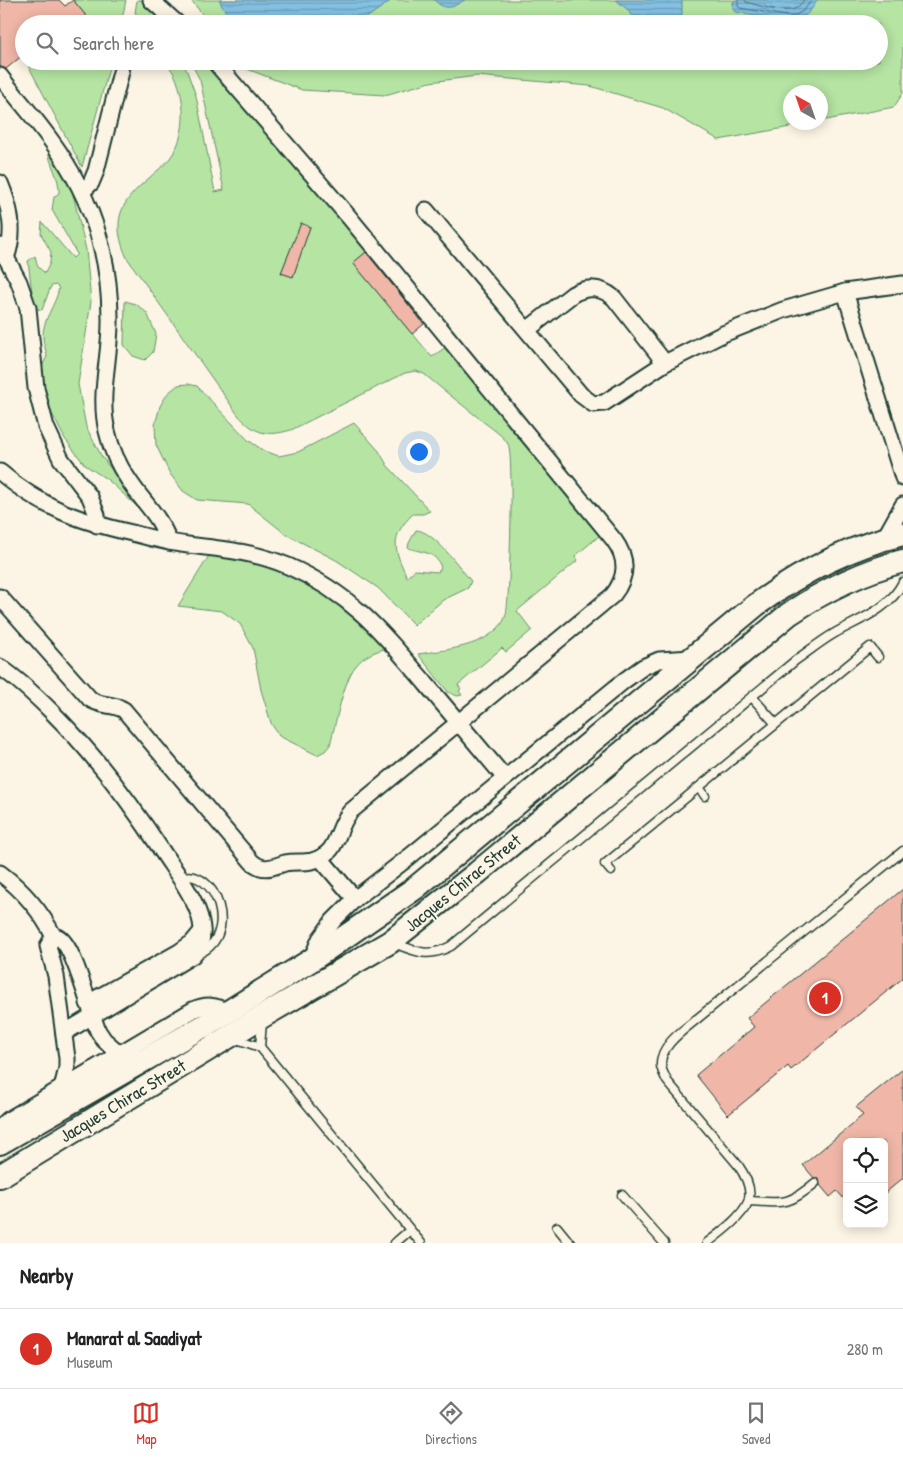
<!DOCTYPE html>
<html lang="en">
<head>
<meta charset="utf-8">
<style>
  body { margin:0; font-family:"Patrick Hand",sans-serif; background:#f2f2f2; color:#202124 }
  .controls { position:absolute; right:15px; bottom:15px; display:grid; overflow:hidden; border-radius:8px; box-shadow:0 2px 12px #0003 }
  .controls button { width:45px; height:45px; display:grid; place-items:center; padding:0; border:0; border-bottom:1px solid #e0e0e0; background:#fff; color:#202124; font:25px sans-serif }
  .compass { position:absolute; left:783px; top:85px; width:45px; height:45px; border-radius:50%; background:#fff; box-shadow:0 2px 12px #0003; rotate:320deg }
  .you { position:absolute; left:418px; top:451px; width:18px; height:18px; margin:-12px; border:4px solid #fff; border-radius:50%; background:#1a73e8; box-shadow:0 0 0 8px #1a73e833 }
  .badge { display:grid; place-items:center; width:32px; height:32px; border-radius:50%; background:#d93025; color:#fff; font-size:16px; font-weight:700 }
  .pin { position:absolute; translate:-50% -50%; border:2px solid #fff; box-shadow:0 1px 5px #0006 }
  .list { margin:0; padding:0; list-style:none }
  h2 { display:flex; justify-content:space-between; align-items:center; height:65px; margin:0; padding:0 20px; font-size:21px }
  h2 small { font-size:16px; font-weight:400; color:#757577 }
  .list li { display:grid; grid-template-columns:32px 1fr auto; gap:15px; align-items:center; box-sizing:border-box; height:80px; padding:0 20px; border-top:1px solid #e0e0e0 }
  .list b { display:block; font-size:19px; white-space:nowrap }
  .list p { margin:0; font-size:16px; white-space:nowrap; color:#757577 }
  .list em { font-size:16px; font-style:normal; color:#757577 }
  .icon { flex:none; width:28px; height:28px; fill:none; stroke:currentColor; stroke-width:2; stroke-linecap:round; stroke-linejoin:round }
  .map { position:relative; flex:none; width:903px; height:1243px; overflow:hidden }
  .search { position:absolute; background:#fff; box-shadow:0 2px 12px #0003; left:15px; right:15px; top:15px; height:55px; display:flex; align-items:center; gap:12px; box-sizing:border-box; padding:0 18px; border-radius:28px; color:#757577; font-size:19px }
  .sheet { height:145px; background:#fff }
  nav { display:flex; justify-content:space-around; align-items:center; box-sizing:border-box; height:70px; border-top:1px solid #e0e0e0; background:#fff; font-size:14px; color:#757577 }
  nav a { display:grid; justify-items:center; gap:2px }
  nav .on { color:#d93025 }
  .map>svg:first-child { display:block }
  .grass { fill:#b5e4a3; stroke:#6a906c }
  .water { fill:url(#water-rules); stroke:#5c8c9d }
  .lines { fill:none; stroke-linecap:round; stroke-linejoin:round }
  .shore { stroke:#47727a; stroke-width:1 }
  .building { fill:#f0b7a8; stroke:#1f3d34 }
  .lane-casing { stroke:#1f3d34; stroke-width:11 }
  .street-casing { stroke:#1f3d34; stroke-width:19 }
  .secondary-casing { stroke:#1f3d34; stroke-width:26 }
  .lane { stroke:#fcf5e5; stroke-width:8 }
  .street { stroke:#fcf5e5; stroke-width:15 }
  .secondary { stroke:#fcf5e5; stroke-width:22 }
  .labels { text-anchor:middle; stroke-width:4; stroke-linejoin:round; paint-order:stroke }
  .street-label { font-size:18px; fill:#1f3d34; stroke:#fcf5e5 }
</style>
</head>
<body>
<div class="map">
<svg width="903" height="1243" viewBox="0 0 903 1243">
  <defs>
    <pattern id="water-rules" width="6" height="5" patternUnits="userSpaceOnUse" patternTransform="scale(1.25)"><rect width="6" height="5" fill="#84c1e3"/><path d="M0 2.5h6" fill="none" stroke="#6b9eb9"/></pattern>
  </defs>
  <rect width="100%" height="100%" fill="#fcf5e5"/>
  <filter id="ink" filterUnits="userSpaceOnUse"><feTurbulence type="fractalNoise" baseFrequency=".02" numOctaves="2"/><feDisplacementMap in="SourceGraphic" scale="10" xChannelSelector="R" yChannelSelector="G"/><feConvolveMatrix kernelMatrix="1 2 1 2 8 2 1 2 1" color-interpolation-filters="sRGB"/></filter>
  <g filter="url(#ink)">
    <g class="grass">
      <polygon points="73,0 126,0 121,24 92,24"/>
      <path d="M 137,0 L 147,0 L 175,24 C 158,24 150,23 135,13 Z"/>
      <polygon points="191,0 903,0 903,93 894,107 821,121 820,92 790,92 790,122 812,123 719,140 663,108 590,86 477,76 430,82 385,95 302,90 247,69 241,61 879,61 879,24 210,24"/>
      <polygon points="36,61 45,61 49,66 54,61 59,61 63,65 68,61 111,61 82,167 29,67"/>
      <path d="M 166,61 L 181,61 L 187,71 L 196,96 L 215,192 L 224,190 L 200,80 L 190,61 L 211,61 L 371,248 L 354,263 L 432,357 L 450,344 L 605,531 L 575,556 L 578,560 L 517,611 L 532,630 L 506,652 L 502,648 L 458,685 L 461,689 L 459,691 L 462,695 L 457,696 L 448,692 L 418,654 C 443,650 480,648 499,627 C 502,624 505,619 506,614 C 510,598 514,454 508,444 C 502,434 489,427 480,419 C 461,404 442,389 424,374 L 416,371 L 405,373 L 291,430 C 267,437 255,434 238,415 L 127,258 C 111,222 119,203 148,179 C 155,172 164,166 170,158 C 186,137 186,105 177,81 C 175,74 170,68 166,61 Z"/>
      <path d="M 48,149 L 60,163 L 73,194 L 86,250 L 91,302 L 78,384 L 86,427 L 102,457 L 145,514 L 108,480 L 85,465 L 65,439 L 47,404 L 40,371 L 47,356 C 46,350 43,343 43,337 C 42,320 56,305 59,288 L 56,285 L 51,286 L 42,310 L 34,308 L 28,261 L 35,256 L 38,267 L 45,273 L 50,263 L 51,252 L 41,234 L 42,222 L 73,258 L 77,254 L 52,210 L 54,197 L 59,193 C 60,177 49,165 48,149 Z"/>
      <polygon points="125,301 136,304 147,313 156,334 153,352 145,360 133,356 124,345"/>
      <path d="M 188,384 L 197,386 L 248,440 L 264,451 L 279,456 L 298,452 L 354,423 L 379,451 L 387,465 L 430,511 L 423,514 L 413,514 C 389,537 394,549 407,577 L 415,570 L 438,572 L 441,568 C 436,551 423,553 408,548 L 409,543 L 416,530 C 433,530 460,568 471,581 L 468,588 L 443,600 L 414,625 L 378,588 L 336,560 L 287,535 L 248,504 L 197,500 L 183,491 L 170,474 L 156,445 L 155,425 L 160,406 L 168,393 L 178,385 Z"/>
      <path d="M 210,554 L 267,562 L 320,586 L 355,610 L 388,648 C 375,651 363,656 355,667 C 344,680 335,726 330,745 L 325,751 L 317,755 L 279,736 L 271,723 L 261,690 L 253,648 L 240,624 L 222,611 L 178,606 Z"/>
    </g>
    <g class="water">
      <path d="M 220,0 L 392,0 L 362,21 L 351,24 L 242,24 C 233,17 222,12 220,0 Z"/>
      <path d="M 434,0 L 465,0 C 452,7 447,12 434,0 Z"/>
      <polygon points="616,0 682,0 682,15 684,24 636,24 628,10"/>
      <path d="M 736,0 L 817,0 C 814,8 803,20 794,22 C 780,25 750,14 735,12 L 733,9 L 733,2 Z"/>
    </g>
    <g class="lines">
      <g class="shore">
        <polyline points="738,0 738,6 740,8 792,17 803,11 812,0"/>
        <path d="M 745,0 L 746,2 C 757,5 780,12 791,10 C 797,9 801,4 804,0"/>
      </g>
    </g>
    <g class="building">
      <polygon points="0,0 59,0 65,6 73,0 93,24 24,24 24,54 6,69 0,67"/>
      <polygon points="301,223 310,227 293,277 281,273"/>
      <polygon points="366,252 424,324 412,334 353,263"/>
      <polygon points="903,889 903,978 791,1070 788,1066 728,1115 696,1075 754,1027 747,1018"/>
      <polygon points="903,1069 903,1178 884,1194 884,1142 847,1142 847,1202 837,1191 830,1197 820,1185 819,1179 814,1178 803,1165 863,1115 856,1107"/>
    </g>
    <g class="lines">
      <defs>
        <g id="lane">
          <polyline points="752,697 775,723"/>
          <polyline points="699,787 705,796"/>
          <polyline points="611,871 605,864 870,647 878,657"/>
          <path d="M 180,878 C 214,864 244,938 195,955"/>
          <path d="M 394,943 C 416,952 429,958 451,946 L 796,660 C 809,651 821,641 835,633 C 860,619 889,610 903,582"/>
          <polyline points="234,1038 260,1047 421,1243"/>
          <polyline points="260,1047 262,1022"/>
          <polyline points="622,1195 664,1243"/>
          <path d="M 749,1201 C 783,1203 788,1206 815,1183"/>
          <polyline points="557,1227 570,1243"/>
          <polyline points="395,1243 410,1230"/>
          <path d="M 707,1243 C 720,1233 742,1217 748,1202 C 753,1189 745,1175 738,1165 L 667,1081 C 665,1076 661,1070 661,1065 C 660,1045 684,1030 698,1018 L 903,851"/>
        </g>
        <g id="street">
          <polyline points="151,0 178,24"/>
          <path d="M 0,76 C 22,105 48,132 66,163 C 95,210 110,263 110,318 C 111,356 98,393 107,431 C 111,448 118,465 128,479 C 142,502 160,515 169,542"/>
          <path d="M 0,183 C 10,207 16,232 6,258"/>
          <polyline points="82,192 91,183 96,171 121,72"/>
          <polyline points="426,210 581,395 593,404 604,403 665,363 723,334 783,310 845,292 903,284"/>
          <polyline points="0,246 19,282 28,308 36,388 46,427 61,459 90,497 97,515 97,525"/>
          <polyline points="845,292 903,478"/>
          <path d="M 527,330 L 573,294 C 588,286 601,287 614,298 L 665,363"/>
          <path d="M 0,472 C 42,508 79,521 132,533 C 151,538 169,543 188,545 C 222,549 255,552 288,566 C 352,594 383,633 427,685 C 453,716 479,747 505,778"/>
          <polyline points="884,539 903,505"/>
          <path d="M 0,597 L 90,699 C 101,707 113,703 124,710 L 252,862 C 264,872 272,867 285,863 C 294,861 303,863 312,861 C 341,853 335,828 351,811 L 613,595 C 627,577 628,559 614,540 L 349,217 L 214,61"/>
          <path d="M 0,667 C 19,680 36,696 52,712 C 95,755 131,803 164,854 C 180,879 220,927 193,955 L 64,1033"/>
          <polyline points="320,858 355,899"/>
          <path d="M 0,873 C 24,891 41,911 54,937"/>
          <polyline points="311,960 320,939 333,921 355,899 409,857 625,680 643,667 659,660 692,658"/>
          <polyline points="88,1003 179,952 192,943 202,931"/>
          <path d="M 62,1088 L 67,1068 L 67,1058 L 56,976 L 48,946 L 52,939 L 58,937 C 74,944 90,1012 98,1031 L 104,1040 L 120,1054"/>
          <path d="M 0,1128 L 8,1120 L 193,1010 C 206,1004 216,1005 228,1012"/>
        </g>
        <g id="secondary">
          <path d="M 0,1143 L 228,1012 L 310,961 L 414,889 L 756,605 C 801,572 848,547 903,534"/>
          <path d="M 0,1176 L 263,1016 L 390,942 L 477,873 L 789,614 C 825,590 861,572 903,561"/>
        </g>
      </defs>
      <use href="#lane" class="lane-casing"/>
      <use href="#street" class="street-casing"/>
      <use href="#secondary" class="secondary-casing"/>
      <use href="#lane" class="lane"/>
      <use href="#street" class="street"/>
      <use href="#secondary" class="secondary"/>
    </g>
  </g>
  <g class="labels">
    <g class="street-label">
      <text transform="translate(463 883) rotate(-39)" y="6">Jacques Chirac Street</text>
      <text transform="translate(123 1101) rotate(-31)" y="6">Jacques Chirac Street</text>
    </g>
  </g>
</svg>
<div class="controls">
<button><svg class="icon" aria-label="locate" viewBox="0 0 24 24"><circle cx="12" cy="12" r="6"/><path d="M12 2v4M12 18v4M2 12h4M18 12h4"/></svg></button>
<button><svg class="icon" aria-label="layers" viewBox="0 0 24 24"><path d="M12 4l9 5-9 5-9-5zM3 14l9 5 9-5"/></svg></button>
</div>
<svg class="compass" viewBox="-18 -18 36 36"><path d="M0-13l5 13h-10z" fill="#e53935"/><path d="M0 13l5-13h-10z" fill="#757577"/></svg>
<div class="you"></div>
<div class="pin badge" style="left:825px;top:998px">1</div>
<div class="search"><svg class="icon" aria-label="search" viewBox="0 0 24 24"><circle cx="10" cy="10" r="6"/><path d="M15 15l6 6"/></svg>Search here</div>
</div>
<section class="sheet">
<h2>Nearby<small></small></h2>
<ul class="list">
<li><span class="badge">1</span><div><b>Manarat al Saadiyat</b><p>Museum</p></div><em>280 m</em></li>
</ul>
</section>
<nav>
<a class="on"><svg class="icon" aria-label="map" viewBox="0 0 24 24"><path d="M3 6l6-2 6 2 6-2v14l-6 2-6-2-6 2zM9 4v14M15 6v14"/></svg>Map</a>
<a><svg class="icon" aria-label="directions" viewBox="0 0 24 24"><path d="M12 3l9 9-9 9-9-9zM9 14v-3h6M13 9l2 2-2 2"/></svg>Directions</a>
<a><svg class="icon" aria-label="saved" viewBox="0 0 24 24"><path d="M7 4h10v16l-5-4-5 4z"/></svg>Saved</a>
</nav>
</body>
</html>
